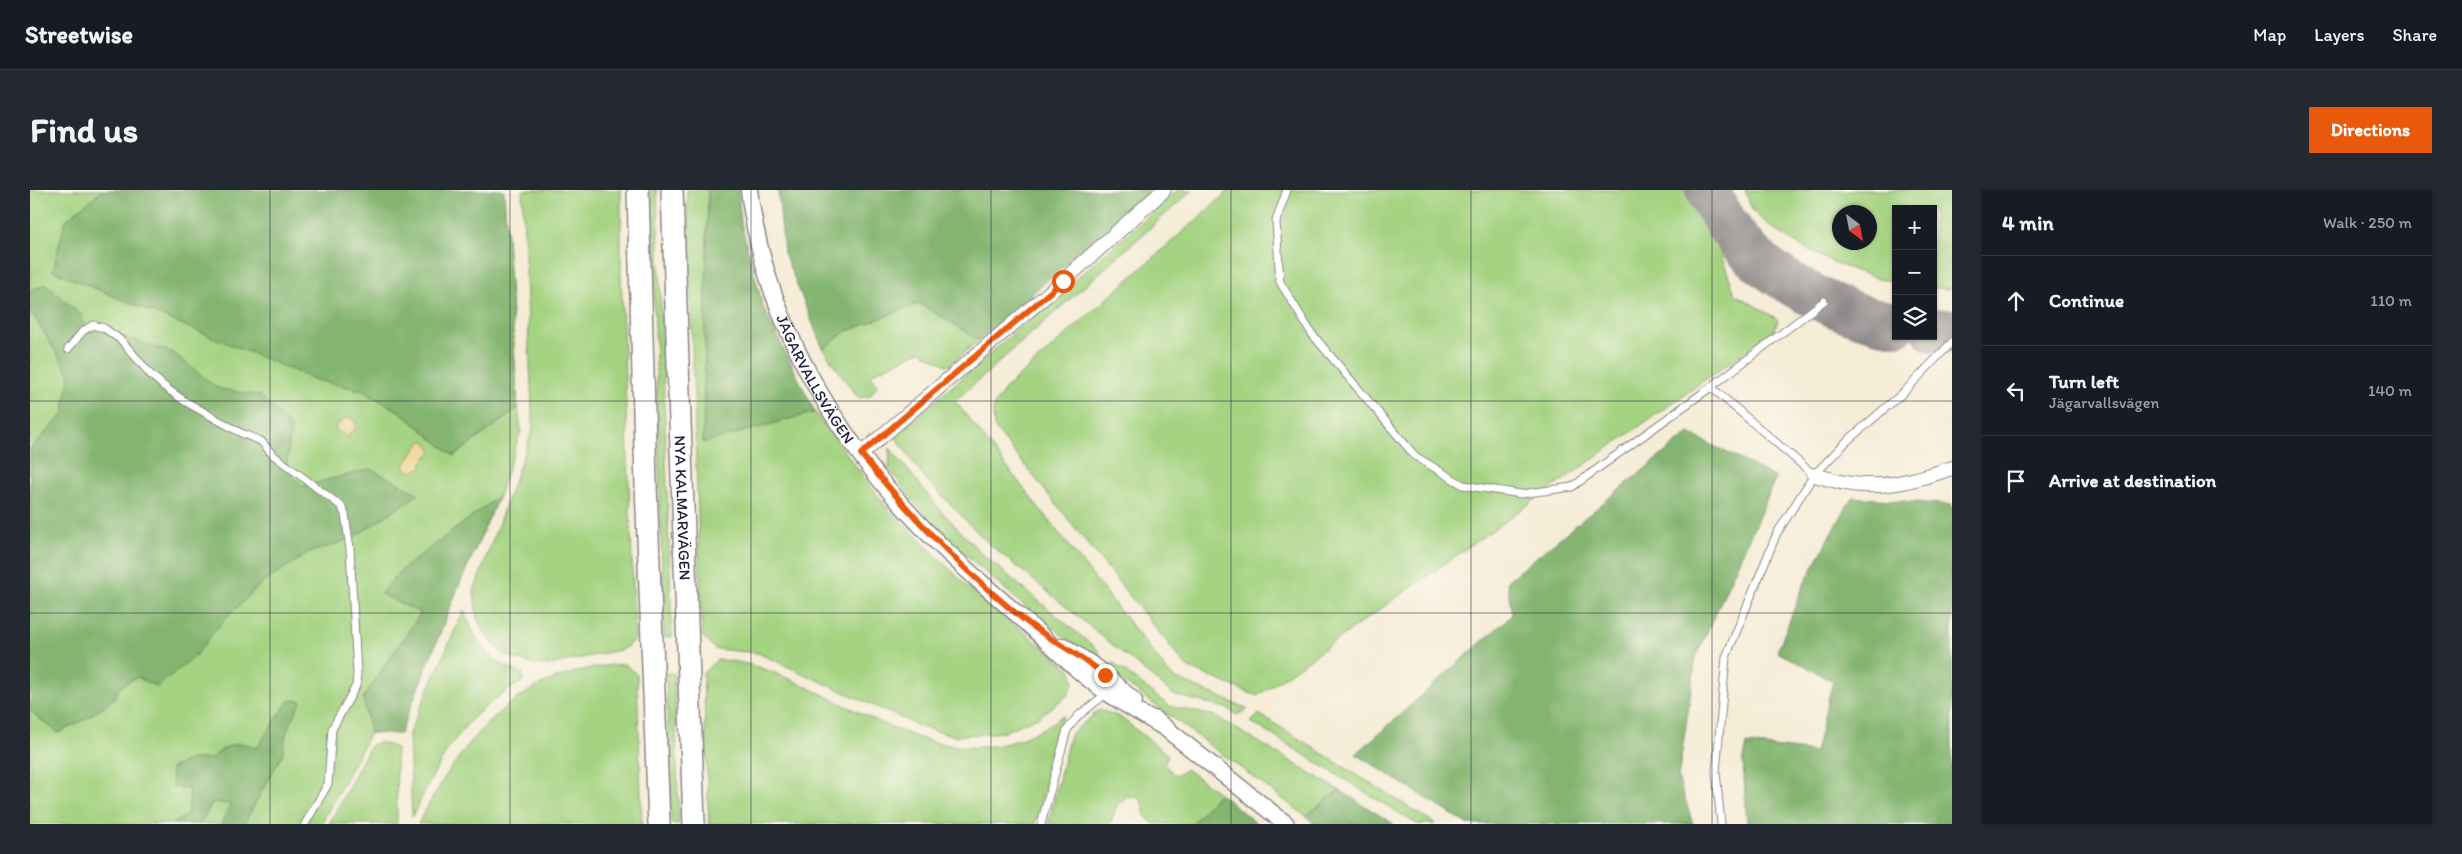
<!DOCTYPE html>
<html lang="en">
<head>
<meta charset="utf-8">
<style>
  body { margin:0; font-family:Itim,sans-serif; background:#242831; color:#f1f3f6 }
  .controls { position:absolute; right:15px; top:15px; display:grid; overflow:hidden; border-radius:0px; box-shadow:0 1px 4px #0004 }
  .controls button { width:45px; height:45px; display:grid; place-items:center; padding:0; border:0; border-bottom:1px solid #363941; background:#171b24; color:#f1f3f6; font:25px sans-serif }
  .compass { position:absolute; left:1802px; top:15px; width:45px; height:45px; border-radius:50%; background:#171b24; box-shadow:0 1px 4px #0004; rotate:148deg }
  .stop { position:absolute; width:15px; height:15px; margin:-11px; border:4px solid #ea580c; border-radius:50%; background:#fff }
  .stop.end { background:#ea580c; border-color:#fff; box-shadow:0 1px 5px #0008 }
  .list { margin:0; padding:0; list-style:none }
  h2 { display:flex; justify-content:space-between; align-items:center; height:65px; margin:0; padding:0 20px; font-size:21px }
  h2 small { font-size:16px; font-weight:400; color:#9ea1a6 }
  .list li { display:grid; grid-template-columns:32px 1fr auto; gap:15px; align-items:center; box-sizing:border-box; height:90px; padding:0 20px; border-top:1px solid #363941 }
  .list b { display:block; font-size:19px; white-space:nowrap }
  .list p { margin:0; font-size:16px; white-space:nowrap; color:#9ea1a6 }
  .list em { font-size:16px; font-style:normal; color:#9ea1a6 }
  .icon { flex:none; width:28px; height:28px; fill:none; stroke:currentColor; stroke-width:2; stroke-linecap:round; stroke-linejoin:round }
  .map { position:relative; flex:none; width:1922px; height:634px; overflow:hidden; border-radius:0px }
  header { display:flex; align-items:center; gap:30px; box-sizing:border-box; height:70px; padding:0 25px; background:#171b24; border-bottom:1px solid #363941 }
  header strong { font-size:24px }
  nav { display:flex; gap:28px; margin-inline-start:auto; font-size:18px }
  .intro { display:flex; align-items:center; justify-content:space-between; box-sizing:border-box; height:120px; padding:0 30px }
  h1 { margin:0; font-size:35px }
  .button { padding:12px 22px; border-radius:0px; background:#ea580c; color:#fff; font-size:18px; font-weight:700 }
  main { display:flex; gap:30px; padding:0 30px }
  aside { flex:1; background:#171b24; border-radius:0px; box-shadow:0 1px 4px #0004 }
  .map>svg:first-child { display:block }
  .green { fill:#a4d381; stroke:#637a5e; fill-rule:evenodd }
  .forest { fill:#83b56f; stroke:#526c55 }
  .sand { fill:#eeda9e; stroke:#887e6c }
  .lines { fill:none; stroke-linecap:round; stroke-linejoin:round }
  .taxiway { stroke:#8c8788; stroke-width:44 }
  .service-casing { stroke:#8c8788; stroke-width:9 }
  .minor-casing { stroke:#8c8788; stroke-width:16 }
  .tertiary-casing { stroke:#8c8788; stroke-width:19 }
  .primary-casing { stroke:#8c8788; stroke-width:24 }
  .service { stroke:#fff; stroke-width:7 }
  .minor { stroke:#fff; stroke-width:14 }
  .tertiary { stroke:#fff; stroke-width:16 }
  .primary { stroke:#fff; stroke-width:21 }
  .route { stroke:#ea580c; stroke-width:6 }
  .grid { fill:none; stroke:#22223b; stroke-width:1; stroke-opacity:0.55 }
  .labels { text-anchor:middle; stroke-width:4; stroke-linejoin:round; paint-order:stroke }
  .street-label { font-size:16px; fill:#22223b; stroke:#fbf7ec }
</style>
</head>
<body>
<header>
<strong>Streetwise</strong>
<nav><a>Map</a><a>Layers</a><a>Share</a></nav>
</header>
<div class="intro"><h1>Find us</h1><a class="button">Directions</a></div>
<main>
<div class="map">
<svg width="1922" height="634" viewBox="0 0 1922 634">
  <rect width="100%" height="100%" fill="#fbf7ec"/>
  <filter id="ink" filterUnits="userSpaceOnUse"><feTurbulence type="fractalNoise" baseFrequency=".02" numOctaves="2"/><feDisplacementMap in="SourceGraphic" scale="10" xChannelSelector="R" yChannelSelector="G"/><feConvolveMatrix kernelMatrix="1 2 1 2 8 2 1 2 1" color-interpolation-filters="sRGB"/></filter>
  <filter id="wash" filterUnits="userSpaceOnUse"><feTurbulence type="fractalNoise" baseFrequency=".0096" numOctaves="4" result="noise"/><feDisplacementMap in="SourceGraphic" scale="20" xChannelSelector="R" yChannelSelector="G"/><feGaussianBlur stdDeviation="1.12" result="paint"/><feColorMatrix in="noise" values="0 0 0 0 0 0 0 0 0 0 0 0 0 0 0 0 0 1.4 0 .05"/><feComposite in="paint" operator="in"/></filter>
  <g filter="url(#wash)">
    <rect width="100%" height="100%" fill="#f5ecd6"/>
    <g class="green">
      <polygon points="0,0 73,0 35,31 286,189 331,200 369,221 424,266 488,218 491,240 469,306 370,381 352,403 391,423 333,508 340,543 291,634 0,634"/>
      <polygon points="492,0 591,0 591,87 605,449 594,459 519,475 503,475 473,464 453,441 447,428 444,401 503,239"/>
      <polygon points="621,0 627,0 642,447 634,447"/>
      <polygon points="657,0 678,0 673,252 785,222 858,319 938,397 1041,480 1044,492 1038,505 1010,526 974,542 925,546 891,537 728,463 685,459 672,446"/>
      <polygon points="1148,0 1163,0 925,211 1142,487 1218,519 1207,525 1196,518 1144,505 958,353 892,285 865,246"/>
      <polygon points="1200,0 1657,0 1676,23 1705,104 1746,128 1748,131 1743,142 1227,506 1157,477 964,237 963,217 977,197"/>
      <path d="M 1715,0 L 1922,0 L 1922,99 L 1903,98 L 1903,19 L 1866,19 L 1866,92 C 1822,84 1758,55 1726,24 C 1720,19 1718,7 1715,0 ZM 1810,22 L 1840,22 L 1840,52 L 1810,52 Z"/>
      <polygon points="890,113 949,150 918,176 890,161 841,184 847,196 840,206 828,208 793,159 815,142"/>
      <polygon points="860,258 911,321 952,364 1069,461 1070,466 1068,469 1063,469 991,413 928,358 883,311 859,278"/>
      <path d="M 434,420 C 447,455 457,470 493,484 L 493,491 C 429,527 413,565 382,627 L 379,543 Z"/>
      <path d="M 687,470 C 719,471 747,483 777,497 C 864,537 942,594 1033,525 L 1005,634 L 679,634 L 673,483 Z"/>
      <polygon points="1084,473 1139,516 1185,526 1309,600 1276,626 1075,478"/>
      <path d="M 595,474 L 607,485 L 612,634 L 388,634 C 436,544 486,481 595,474 Z"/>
      <polygon points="636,483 644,483 649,634 641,634"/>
      <polygon points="1069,520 1090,527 1138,565 1134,574 1146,586 1156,579 1189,603 1162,634 1124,634 1115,626 1111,609 1098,606 1087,615 1080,634 1018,634 1040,545"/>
      <polygon points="1229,524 1406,634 1387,634 1221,532"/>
      <polygon points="349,552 366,558 367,634 299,634 340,556"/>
    </g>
    <g class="forest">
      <polygon points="73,0 474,0 488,218 424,266 369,221 331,200 286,190 23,81 35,31"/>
      <polygon points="678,0 708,0 711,33 733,117 785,222 673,253"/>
      <polygon points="748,0 1121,0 949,150 889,113 815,142 793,159 754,63"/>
      <polygon points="16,94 52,126 58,141 75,141 142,162 187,198 231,206 261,238 256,279 273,296 341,279 389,304 323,348 278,363 231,394 193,431 165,466 127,497 107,487 90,497 83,510 54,530 28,543 0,521 0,259 33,225 40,185 0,120 0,101"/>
      <polygon points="1659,243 1746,288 1666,467 1648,588 1663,634 1437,634 1326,564 1482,425 1477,391"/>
      <polygon points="469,306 428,398 370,544 340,543 333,508 391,423 351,404 370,381"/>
      <polygon points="1822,307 1922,315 1922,634 1717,634 1713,573 1717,554 1785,562 1803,491 1747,462 1775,392"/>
      <path d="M 259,510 L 271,511 L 256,543 L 253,563 L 214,634 L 191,634 L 200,614 L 183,612 L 170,634 L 142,634 L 157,625 L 160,609 L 158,598 L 143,597 L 141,578 L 162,569 L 181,569 C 196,555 207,549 227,558 Z"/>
      <polygon points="1309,600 1364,634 1284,634 1276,626"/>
      <polygon points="1189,603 1227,634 1162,634"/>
    </g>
    <g class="sand">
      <polygon points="316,228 322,228 326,234 324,241 319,243 319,248 307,241 305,237"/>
      <polygon points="391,251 395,251 402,261 392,272 392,277 383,281 378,281 374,276"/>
    </g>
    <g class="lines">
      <g class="taxiway">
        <path d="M 1677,0 C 1689,22 1702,46 1720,63 C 1755,96 1818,127 1866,134"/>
        <polyline points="1903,140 1922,141"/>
      </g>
    </g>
  </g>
  <g filter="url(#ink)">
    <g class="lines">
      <defs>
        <g id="service">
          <polyline points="1257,0 1246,31 1250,92 1282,144 1385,266 1433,295 1491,304 1542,297 1681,197 1794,111"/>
          <polyline points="38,159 53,141 63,135 74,138 92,151 120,184 136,198 156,212 211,243 231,251 243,265 311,316 315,324 320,359 327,483 326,496 302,539 298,594 275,634"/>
          <polyline points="1681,197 1784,285"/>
          <polyline points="1011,634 1037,540 1048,526 1077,503"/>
          <polyline points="1691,634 1686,582 1696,467 1747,343 1784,285 1816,252 1874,202 1922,152"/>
        </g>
        <g id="minor">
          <polyline points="831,264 1033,91 1134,0"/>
          <path d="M 1784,285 C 1797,288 1810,293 1822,294 C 1856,299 1890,289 1922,278"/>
        </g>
        <g id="tertiary">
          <path id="s1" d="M 719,0 C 735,130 804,246 894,339 C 926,372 961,401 995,431 C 1017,450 1036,471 1059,489 C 1081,507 1107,521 1132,536"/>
          <polyline points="1033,456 1068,479 1104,511"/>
          <polyline points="1124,529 1256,634"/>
        </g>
        <g id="primary">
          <polyline points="608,0 616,295 629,634"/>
          <path id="s2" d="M 642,0 L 664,634"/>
        </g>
      </defs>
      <use href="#service" class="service-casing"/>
      <use href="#minor" class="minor-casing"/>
      <use href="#tertiary" class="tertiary-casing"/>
      <use href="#primary" class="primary-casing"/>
      <use href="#service" class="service"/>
      <use href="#minor" class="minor"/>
      <use href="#tertiary" class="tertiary"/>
      <use href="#primary" class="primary"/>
    </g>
  </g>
  <g class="lines" filter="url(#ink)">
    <path class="route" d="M 1033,91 L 831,264 C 880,325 932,380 993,429 C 1019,450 1050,464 1075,485"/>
  </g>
  <path class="grid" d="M 240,0 L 240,634M 480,0 L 480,634M 721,0 L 721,634M 961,0 L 961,634M 1201,0 L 1201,634M 1441,0 L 1441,634M 1682,0 L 1682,634M 0,211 L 1922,211M 0,423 L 1922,423"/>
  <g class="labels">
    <g class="street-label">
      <text dy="6" stroke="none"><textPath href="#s1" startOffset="202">JÄGARVALLSVÄGEN</textPath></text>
      <text dy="6" stroke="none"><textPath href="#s2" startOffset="318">NYA KALMARVÄGEN</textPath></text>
    </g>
  </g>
</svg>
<div class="controls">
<button>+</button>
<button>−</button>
<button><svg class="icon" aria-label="layers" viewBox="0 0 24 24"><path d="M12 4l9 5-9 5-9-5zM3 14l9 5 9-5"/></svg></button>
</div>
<svg class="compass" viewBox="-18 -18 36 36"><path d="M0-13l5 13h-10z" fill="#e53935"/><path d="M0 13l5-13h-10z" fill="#9ea1a6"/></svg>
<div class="stop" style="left:1033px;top:91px"></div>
<div class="stop end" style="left:1075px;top:485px"></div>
</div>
<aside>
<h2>4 min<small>Walk · 250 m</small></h2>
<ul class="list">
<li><svg class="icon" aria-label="ahead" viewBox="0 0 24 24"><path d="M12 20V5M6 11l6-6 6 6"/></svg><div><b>Continue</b></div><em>110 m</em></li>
<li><svg class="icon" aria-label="left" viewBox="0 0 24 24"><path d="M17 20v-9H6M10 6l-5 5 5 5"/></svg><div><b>Turn left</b><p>Jägarvallsvägen</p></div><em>140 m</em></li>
<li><svg class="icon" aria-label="arrive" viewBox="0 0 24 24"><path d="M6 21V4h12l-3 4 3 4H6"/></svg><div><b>Arrive at destination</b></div></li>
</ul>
</aside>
</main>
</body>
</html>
